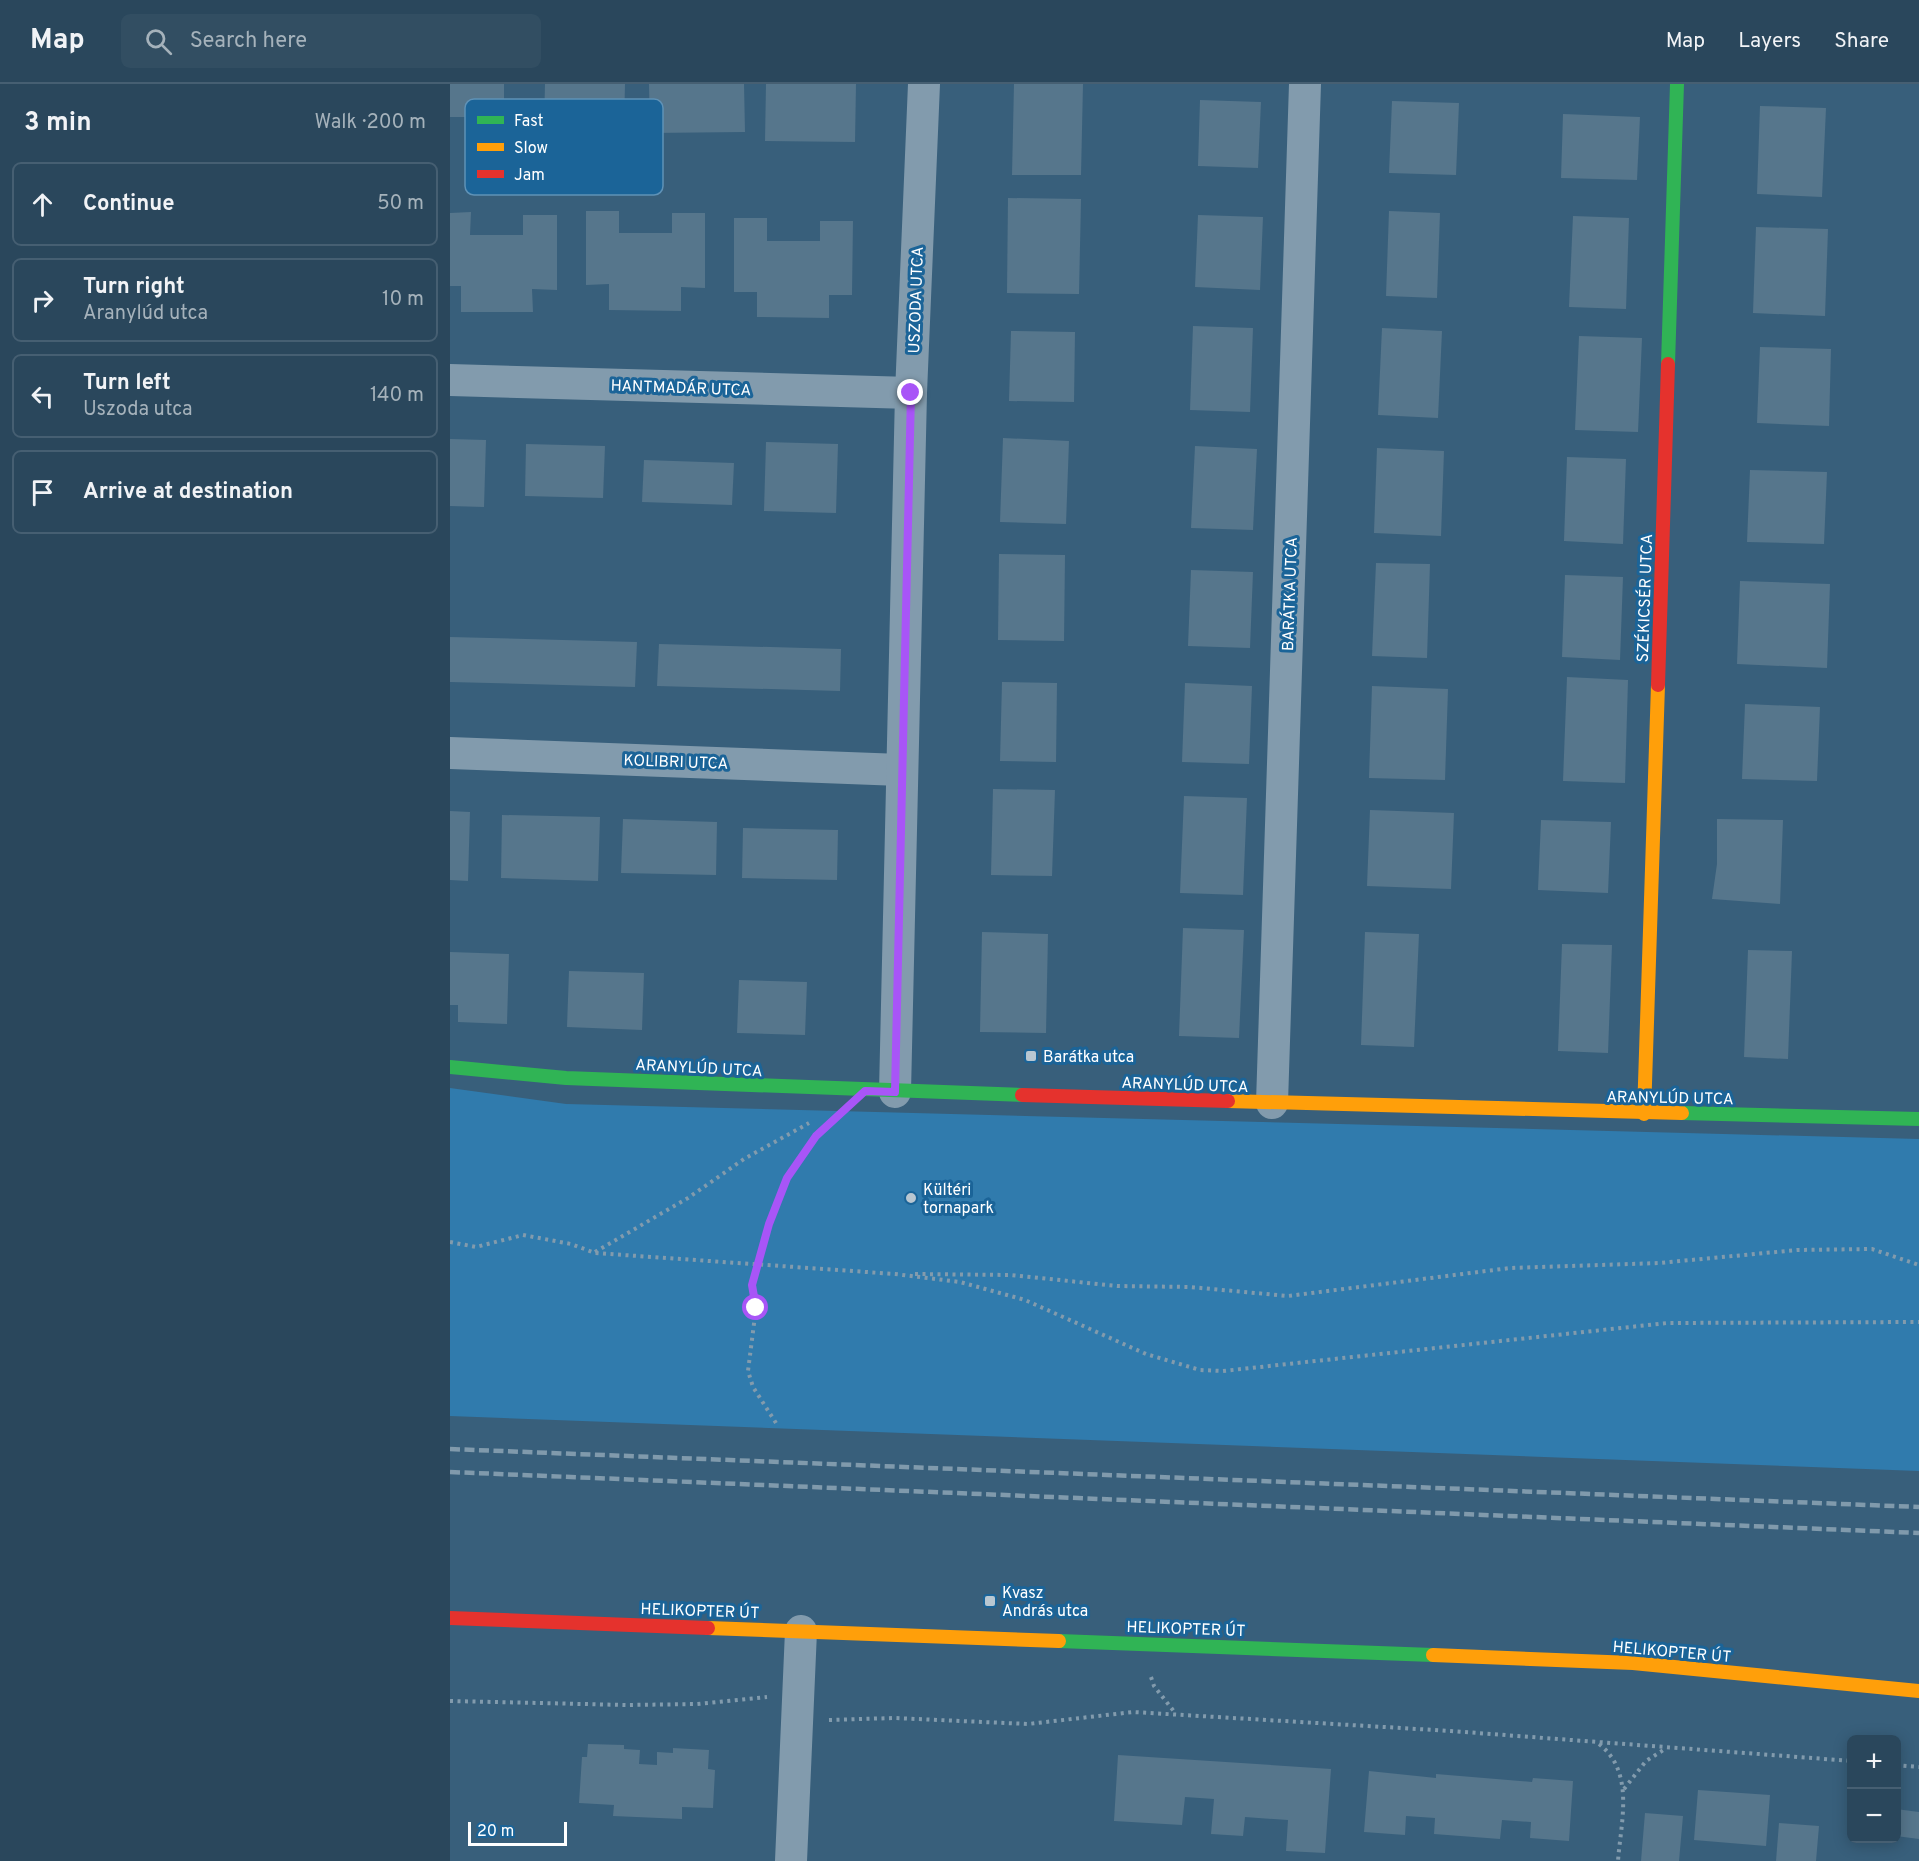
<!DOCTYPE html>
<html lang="en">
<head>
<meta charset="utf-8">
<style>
  body { margin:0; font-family:Overpass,sans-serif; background:#324e62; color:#f1f3f6 }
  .controls { position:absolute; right:18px; bottom:18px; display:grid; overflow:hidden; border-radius:9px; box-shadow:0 3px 15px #0003 }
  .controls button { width:54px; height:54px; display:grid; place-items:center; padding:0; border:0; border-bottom:2px solid #465f72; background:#2a475c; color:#f1f3f6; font:30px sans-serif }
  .scale { position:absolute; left:18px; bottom:15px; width:99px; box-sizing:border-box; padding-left:6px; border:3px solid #fff; border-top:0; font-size:16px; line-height:21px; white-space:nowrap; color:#fff; -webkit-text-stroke:4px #1b6498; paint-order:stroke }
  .stop { position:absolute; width:18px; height:18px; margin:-14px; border:4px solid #a855f7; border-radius:50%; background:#fff }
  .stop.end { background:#a855f7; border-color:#fff; box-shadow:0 2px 6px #0008 }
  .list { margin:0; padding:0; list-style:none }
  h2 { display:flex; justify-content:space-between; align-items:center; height:78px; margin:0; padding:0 24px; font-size:26px }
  h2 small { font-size:20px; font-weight:400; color:#a5b2bb }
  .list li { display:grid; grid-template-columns:39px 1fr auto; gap:18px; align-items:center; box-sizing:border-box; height:84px; margin:0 12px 12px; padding:0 12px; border:2px solid #465f72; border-radius:9px }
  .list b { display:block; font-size:22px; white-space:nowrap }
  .list p { margin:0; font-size:20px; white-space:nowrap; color:#a5b2bb }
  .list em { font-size:20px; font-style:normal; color:#a5b2bb }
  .icon { flex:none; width:33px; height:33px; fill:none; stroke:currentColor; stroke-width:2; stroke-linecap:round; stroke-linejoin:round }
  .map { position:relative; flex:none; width:1469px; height:1777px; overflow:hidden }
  header { display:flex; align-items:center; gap:36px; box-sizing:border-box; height:84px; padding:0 30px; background:#2a475c; border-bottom:2px solid #465f72 }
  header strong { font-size:28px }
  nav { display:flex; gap:33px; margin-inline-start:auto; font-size:21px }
  .search { width:420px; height:54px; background:#324e62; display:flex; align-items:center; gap:15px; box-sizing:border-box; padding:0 21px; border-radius:9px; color:#a5b2bb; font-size:22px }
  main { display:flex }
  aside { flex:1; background:#2a475c }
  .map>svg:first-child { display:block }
  .green { fill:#307bad }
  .building { fill:#56768c }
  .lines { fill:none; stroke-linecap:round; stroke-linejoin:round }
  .path { stroke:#829bad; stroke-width:4; stroke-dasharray:3 4.5; stroke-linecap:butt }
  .street { stroke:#829bad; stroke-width:32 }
  .fast { stroke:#30b455; stroke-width:14 }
  .slow { stroke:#ff9f0a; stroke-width:14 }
  .jam { stroke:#e5322d; stroke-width:14 }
  .rail { stroke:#809aac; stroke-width:4.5; stroke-dasharray:10 4.5; stroke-linecap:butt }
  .route { stroke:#a855f7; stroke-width:8 }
  .poi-dot { fill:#b9c7d1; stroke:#1b6498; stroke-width:2 }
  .labels { text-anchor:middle; stroke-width:6; stroke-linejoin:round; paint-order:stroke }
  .street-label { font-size:16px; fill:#fff; stroke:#1b6498 }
  .poi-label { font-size:16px; fill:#fff; stroke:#1b6498; text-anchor:start }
  .key { fill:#1b6498; stroke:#5f92b7; stroke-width:1.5 }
  .key-label { font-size:16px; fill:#fff }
</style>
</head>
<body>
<header>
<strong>Map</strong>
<div class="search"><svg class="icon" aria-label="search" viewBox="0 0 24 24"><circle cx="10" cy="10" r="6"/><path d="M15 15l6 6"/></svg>Search here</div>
<nav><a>Map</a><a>Layers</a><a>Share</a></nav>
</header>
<main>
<aside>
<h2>3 min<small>Walk · 200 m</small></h2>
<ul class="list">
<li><svg class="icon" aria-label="ahead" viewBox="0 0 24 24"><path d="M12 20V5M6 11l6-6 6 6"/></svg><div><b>Continue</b></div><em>50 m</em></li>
<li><svg class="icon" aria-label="right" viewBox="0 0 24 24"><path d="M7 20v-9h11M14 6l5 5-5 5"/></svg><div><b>Turn right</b><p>Aranylúd utca</p></div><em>10 m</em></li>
<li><svg class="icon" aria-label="left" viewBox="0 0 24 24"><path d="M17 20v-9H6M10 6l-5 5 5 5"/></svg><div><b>Turn left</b><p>Uszoda utca</p></div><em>140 m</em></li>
<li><svg class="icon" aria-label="arrive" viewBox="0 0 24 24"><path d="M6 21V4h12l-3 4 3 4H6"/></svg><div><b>Arrive at destination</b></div></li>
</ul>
</aside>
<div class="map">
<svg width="1469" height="1777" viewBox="0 0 1469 1777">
  <rect width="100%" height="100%" fill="#385f7b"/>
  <polygon class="green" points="0,1004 116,1020 1469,1055 1469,1387 0,1332"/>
  <g class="building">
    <rect x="0" y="0" width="54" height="33"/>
    <polygon points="95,0 175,0 174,44 94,42"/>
    <polygon points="199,0 294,0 295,48 200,49"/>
    <polygon points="316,0 406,0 405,58 315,57"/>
    <polygon points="564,0 633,0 631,91 562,91"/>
    <polygon points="750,16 811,18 808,84 748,82"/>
    <polygon points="942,17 1009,19 1006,91 939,89"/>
    <polygon points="1310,22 1376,24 1372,113 1307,110"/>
    <polygon points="1113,30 1190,33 1187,96 1111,94"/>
    <polygon points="558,114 631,115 629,210 557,209"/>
    <polygon points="136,127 169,127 169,149 222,149 222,129 255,129 255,204 231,203 231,227 159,226 159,200 136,201"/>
    <polygon points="939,127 990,129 987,214 936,212"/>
    <polygon points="21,128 20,151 73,151 73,131 107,131 107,206 82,205 83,228 11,228 11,202 0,202 0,129"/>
    <polygon points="748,131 813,133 810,206 745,203"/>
    <polygon points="1123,132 1179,134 1176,225 1119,223"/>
    <polygon points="284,134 317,134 317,157 370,157 370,137 403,137 402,211 379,211 379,234 307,233 307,208 284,208"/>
    <polygon points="1306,143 1378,145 1375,232 1303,229"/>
    <polygon points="743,242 803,244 800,328 740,326"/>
    <polygon points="932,244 992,247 988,334 928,331"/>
    <polygon points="561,247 625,248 624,318 559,317"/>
    <polygon points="1129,252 1192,254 1188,348 1125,346"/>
    <polygon points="1310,263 1381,265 1379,342 1307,339"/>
    <polygon points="553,354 619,357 616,440 550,438"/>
    <polygon points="0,355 36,356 34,423 0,422"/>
    <polygon points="316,358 388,360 386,429 314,427"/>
    <polygon points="76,360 155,362 153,414 75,412"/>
    <polygon points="745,362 807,365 803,446 741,444"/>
    <polygon points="927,364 994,367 991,452 924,449"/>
    <polygon points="1117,373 1176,375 1173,460 1114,457"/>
    <polygon points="194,376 284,379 282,421 192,418"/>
    <polygon points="1300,386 1377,388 1374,460 1297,458"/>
    <polygon points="549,470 615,471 614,557 548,556"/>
    <polygon points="926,479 980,480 977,574 922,572"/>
    <polygon points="741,486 803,488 800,564 738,562"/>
    <polygon points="1115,491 1173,493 1170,576 1112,573"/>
    <polygon points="1290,497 1380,500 1377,584 1287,580"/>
    <polygon points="0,553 187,558 185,603 0,598"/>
    <polygon points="209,560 391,565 390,607 207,602"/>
    <polygon points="1117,593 1178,596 1175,699 1113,697"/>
    <polygon points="552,598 607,599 606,678 550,677"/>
    <polygon points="735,599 802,602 799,680 732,678"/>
    <polygon points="922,602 998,605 995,696 919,694"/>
    <polygon points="1295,620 1370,623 1367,697 1292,695"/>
    <polygon points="543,705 605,706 602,792 541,791"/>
    <polygon points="734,712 797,714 793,811 730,809"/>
    <polygon points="920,726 1004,729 1001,805 917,802"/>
    <polygon points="0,727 20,728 18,797 0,796"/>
    <polygon points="52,731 150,733 148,797 51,794"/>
    <polygon points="173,735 267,738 266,791 171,789"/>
    <polygon points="1267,735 1333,736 1330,820 1262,815 1267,780"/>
    <polygon points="1091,736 1161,738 1158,809 1088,806"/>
    <polygon points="293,744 388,746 387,796 292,794"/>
    <polygon points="733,844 794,846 789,954 729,952"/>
    <polygon points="532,848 598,850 596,949 530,948"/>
    <polygon points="915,848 969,850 964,963 911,961"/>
    <polygon points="1112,860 1162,861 1158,969 1108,967"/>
    <polygon points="1298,866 1342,867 1338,975 1294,973"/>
    <polygon points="0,868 59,870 57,940 8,938 8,921 0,921"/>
    <polygon points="119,887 194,889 192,946 117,943"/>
    <polygon points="289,896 357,898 355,951 287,949"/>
    <polygon points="138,1660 174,1661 174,1665 190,1666 189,1680 207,1681 207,1668 223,1669 223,1664 259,1666 258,1685 265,1686 263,1724 232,1723 232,1735 163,1732 164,1721 129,1719 132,1673 137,1673"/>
    <polygon points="668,1671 881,1685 875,1769 836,1767 838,1736 795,1733 793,1752 761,1750 764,1715 735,1713 732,1741 664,1737"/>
    <polygon points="919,1687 986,1694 986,1690 1082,1698 1083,1694 1123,1697 1119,1757 1080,1754 1081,1738 1052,1736 1050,1755 984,1750 985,1734 956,1732 955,1751 914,1748"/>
    <polygon points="1248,1706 1320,1711 1316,1762 1244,1756"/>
    <polygon points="1446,1725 1469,1728 1469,1755 1446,1752"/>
    <polygon points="1195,1729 1233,1732 1229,1777 1191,1777"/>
    <polygon points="1329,1739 1369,1742 1366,1777 1326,1777"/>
  </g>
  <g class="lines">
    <g class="path">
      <polyline points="0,1158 26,1163 73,1151 121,1160 145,1169 445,1190 510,1198 575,1216 696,1270 750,1286 773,1287 1217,1239 1469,1238"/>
      <polyline points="145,1168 238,1114 294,1075 359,1039"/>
      <polyline points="465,1190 561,1191 667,1202 740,1203 838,1212 1060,1184 1209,1179 1347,1166 1422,1165 1469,1181"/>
      <polyline points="326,1339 303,1303 298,1287 306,1224 302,1201 319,1140 337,1094 367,1052 381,1039"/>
      <polyline points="701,1593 704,1602 726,1630"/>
      <polyline points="0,1617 177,1621 247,1620 317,1613"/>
      <polyline points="379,1636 444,1634 578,1640 683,1628 1001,1647 1402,1677"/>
      <path d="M 1149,1660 C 1185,1688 1171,1737 1168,1777"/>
      <polyline points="1446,1681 1469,1683"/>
      <polyline points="1174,1705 1196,1677 1215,1665"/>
    </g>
    <g class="street">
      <polyline points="0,296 461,309"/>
      <polyline points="0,669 451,686"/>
      <polyline points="445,1008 461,309 474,0"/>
      <polyline points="822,1019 855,0"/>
      <polyline points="341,1777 351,1547"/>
    </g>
    <g class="fast">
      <polyline points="1218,280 1227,0"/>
      <polyline points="0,983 116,994 572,1011"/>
      <polyline points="1232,1029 1469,1035"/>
      <polyline points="609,1557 983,1571"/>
    </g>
    <g class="slow">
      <polyline points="778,1017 1232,1029"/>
      <polyline points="1194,1030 1208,601"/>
      <polyline points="258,1544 609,1557"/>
      <polyline points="983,1571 1183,1579 1469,1607"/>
    </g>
    <g class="jam">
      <polyline points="1208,601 1218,280"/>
      <polyline points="572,1011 778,1017"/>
      <polyline points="0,1534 258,1544"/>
    </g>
    <g class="rail">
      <polyline points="0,1365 1469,1423"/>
      <polyline points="0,1388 1469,1449"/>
    </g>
  </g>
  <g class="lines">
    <polyline class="route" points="306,1224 302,1201 319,1140 337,1094 366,1052 415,1007 445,1008 461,309"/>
  </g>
  <g class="poi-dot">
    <rect x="575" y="966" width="12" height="12" rx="3"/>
    <circle cx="461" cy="1114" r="6"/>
    <rect x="534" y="1511" width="12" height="12" rx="3"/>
  </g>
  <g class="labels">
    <g class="street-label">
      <text transform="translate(465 216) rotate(-88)" y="6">USZODA UTCA</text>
      <text transform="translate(231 303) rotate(2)" y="6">HANTMADÁR UTCA</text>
      <text transform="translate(839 510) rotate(-88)" y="6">BARÁTKA UTCA</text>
      <text transform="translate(1194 514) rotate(-88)" y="6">SZÉKICSÉR UTCA</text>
      <text transform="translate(226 677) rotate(2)" y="6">KOLIBRI UTCA</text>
      <text transform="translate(249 983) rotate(3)" y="6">ARANYLÚD UTCA</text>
      <text transform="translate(735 1000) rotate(2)" y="6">ARANYLÚD UTCA</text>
      <text transform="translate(1220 1013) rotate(1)" y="6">ARANYLÚD UTCA</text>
      <text transform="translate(250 1526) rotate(2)" y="6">HELIKOPTER ÚT</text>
      <text transform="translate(736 1544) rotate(2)" y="6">HELIKOPTER ÚT</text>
      <text transform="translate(1222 1567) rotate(5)" y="6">HELIKOPTER ÚT</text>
    </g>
    <g class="poi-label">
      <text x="593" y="978">Barátka utca</text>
      <text x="473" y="1111">Kültéri<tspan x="473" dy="18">tornapark</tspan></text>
      <text x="552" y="1514">Kvasz<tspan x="552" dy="18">András utca</tspan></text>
    </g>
  </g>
  <rect x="15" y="15" width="198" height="96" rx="9" class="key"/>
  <rect x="27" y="32" width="27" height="8" fill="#30b455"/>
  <rect x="27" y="59" width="27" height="8" fill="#ff9f0a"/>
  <rect x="27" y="86" width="27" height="8" fill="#e5322d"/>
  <g class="key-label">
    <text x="64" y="42">Fast</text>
    <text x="64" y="69">Slow</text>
    <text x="64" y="96">Jam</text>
  </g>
</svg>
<div class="controls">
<button>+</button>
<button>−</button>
</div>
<div class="scale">20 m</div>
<div class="stop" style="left:306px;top:1224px"></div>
<div class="stop end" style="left:461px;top:309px"></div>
</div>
</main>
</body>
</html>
